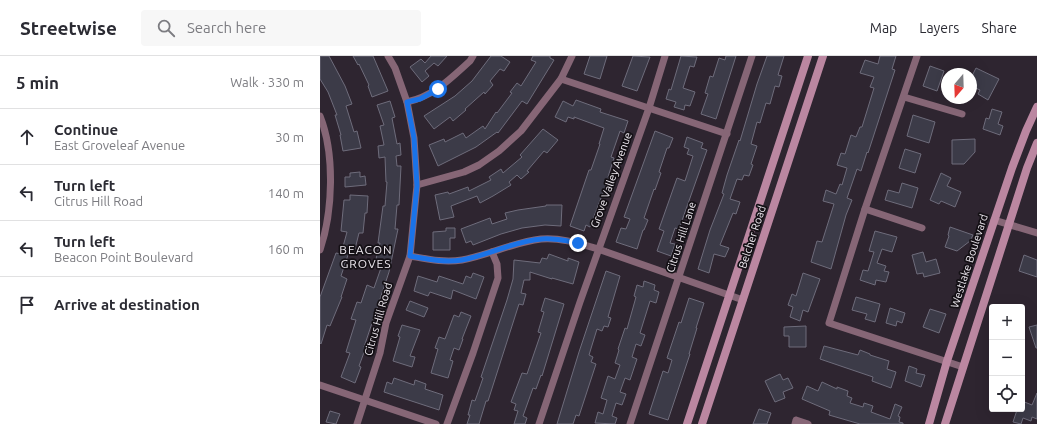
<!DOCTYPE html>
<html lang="en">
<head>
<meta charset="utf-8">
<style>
  body { margin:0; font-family:Ubuntu,sans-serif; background:#f7f7f7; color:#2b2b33 }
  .controls { position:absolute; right:12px; bottom:12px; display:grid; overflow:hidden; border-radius:4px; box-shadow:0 4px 16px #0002 }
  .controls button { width:36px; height:36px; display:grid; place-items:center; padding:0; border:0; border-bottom:1px solid #e1e1e2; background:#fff; color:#2b2b33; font:20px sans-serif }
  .compass { position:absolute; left:621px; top:12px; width:36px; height:36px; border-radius:50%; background:#fff; box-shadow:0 4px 16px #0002; rotate:199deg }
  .stop { position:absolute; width:12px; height:12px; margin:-9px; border:3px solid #1a73e8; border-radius:50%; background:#fff }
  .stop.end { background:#1a73e8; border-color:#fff; box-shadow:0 1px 4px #0008 }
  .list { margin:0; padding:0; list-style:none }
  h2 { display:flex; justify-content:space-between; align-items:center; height:52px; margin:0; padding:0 16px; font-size:17px }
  h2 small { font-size:13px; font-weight:400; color:#7c7c81 }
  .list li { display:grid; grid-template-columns:26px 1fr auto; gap:12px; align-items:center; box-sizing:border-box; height:56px; padding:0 16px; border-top:1px solid #e1e1e2 }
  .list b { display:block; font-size:15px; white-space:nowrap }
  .list p { margin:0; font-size:13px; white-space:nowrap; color:#7c7c81 }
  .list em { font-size:13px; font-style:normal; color:#7c7c81 }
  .icon { flex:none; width:22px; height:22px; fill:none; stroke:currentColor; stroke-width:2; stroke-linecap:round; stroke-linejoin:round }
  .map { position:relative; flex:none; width:717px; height:368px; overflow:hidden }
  header { display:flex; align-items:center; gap:24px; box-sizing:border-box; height:56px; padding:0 20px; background:#fff; border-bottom:1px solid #e1e1e2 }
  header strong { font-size:19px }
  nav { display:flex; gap:22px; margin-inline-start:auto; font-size:14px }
  .search { width:280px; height:36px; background:#f7f7f7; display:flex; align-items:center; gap:10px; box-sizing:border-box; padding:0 14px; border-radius:4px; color:#7c7c81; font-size:15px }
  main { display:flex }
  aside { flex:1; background:#fff }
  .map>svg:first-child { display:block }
  .building { fill:#3c3b48; stroke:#6e6c7b }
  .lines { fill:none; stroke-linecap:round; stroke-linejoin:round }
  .street { stroke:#866676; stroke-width:7 }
  .secondary { stroke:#bb87a1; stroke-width:8 }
  .route { stroke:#1a73e8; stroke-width:5 }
  .labels { text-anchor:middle; stroke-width:3.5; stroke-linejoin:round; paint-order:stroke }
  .street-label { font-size:11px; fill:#efeaf1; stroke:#141015 }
  .neighbourhood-label { font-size:12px; letter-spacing:1px; fill:#efeaf1; stroke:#141015 }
</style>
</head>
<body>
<header>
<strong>Streetwise</strong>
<div class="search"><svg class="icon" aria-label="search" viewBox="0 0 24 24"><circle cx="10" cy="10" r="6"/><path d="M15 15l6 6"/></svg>Search here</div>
<nav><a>Map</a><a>Layers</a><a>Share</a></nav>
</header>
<main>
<aside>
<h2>5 min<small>Walk · 330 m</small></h2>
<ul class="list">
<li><svg class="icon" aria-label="ahead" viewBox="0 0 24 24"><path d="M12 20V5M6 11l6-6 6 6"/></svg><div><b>Continue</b><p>East Groveleaf Avenue</p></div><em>30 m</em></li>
<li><svg class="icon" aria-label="left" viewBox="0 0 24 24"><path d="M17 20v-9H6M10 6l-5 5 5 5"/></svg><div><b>Turn left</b><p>Citrus Hill Road</p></div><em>140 m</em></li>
<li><svg class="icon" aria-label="left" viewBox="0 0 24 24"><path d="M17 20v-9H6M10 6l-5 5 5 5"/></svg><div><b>Turn left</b><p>Beacon Point Boulevard</p></div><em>160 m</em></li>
<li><svg class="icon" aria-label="arrive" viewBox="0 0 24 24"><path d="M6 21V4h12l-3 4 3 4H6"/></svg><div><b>Arrive at destination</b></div></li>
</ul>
</aside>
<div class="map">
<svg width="717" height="368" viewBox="0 0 717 368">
  <rect width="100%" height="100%" fill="#2e2530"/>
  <g class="building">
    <polygon points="0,0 9,0 25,30 32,48 26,50 34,76 37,75 41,92 23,95 20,79 21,79 15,59 17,59 8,36 0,23"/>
    <polygon points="33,0 53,0 68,35 52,41 48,30 49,29 39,8 38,9"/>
    <polygon points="111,0 127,0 118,10 114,7 105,15 109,20 102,26 90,11 101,3 105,7"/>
    <polygon points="171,0 181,0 190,6 184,15 180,13 170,25 173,29 165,38 164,36 145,53 146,54 133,65 130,61 114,73 104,60 135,40 152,25"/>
    <polygon points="213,0 230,0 230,2 234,4 207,48 202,45 178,77 177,76 156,91 118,110 109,89 124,83 125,86 143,77 146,82 163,70 165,73 176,56 177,57 192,37 190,36 197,27 201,30 216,6 211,4"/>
    <polygon points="270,0 287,0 280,23 264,18"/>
    <polygon points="313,0 330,1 317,35 302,30"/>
    <polygon points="361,0 377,1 374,11 370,10 363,32 375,36 370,50 365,49 364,54 354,51 356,46 346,43 349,33 351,34"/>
    <polygon points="406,0 416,0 396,63 381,58 388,38 385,37 390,20 393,21 399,2 405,4"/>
    <polygon points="447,0 464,0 458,19 462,20 459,31 455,30 450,48 446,47 440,67 437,66 431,88 437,90 431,108 433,109 429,120 424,119 422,124 417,123 410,143 420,146 416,158 413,157 400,189 409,192 405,201 394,198 389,217 378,213 390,174 404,138 402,137 407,119 419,84 420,85 437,28"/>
    <polygon points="560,0 576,0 572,13 575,14 548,97 547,96 541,115 537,113 527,142 532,144 526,159 511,213 491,206 497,185 502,186 514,148 503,145 506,134 516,138 520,128 522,129 527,112 517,109 521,97 525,98 531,79 536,81 540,71 542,71 554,32 550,31 554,21 540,17 545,4 558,8"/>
    <polygon points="610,10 624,15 617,35 603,30"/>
    <polygon points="656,12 679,23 668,44 658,38 660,34 651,30 651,22"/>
    <polygon points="256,44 281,53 280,56 308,65 304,77 300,75 291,101 294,102 288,121 289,121 270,171 266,169 264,175 250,170 269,114 271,114 280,88 279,88 284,72 254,61 254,63 248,61 246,66 235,61 243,45 253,50"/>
    <polygon points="70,45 75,61 72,62 77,88 80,87 81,99 76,100 77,110 81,110 79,149 77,149 75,173 78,173 69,216 44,291 46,291 39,310 41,311 35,327 21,321 30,297 26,296 36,264 31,263 37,246 41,247 47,229 54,232 62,209 55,207 60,187 58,187 63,150 65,150 67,126 66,126 65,101 59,102 58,90 64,89 60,70 64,69 57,49"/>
    <polygon points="672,53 682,56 678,68 683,70 680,79 663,73 666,62 669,63"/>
    <polygon points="593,59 615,66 609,87 587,80"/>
    <polygon points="223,73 238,84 227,97 224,95 207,115 209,116 201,123 197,119 189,126 191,129 173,140 160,147 157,140 131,150 134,161 120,164 115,139 128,136 129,138 148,131 149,135 171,124 169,121 181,113 183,117 202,101 200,99"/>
    <polygon points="335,75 353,82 349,92 347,92 339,116 341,117 335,134 334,133 324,162 328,164 324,174 323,174 317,193 296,186 301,172 306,173 310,163 304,161"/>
    <polygon points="367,81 383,87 381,92 387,94 359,173 355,172 350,187 355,188 351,200 337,195 344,175 339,173 357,122 365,125 373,100 367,98 369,93 364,91"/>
    <polygon points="655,83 655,96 644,108 632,108 632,84"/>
    <polygon points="585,93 601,98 595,117 579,112"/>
    <polygon points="40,116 40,121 45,120 46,129 25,131 25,121 30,121 30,117"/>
    <polygon points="621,117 631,122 627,130 641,136 635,151 621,145 619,148 610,144"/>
    <polygon points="582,127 598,132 592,152 565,144 568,134 579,137"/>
    <polygon points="30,139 48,140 47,157 45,157 43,177 39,177 34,197 29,196 21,220 27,223 21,241 22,241 10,270 7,269 1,288 0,287 0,241 16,197 21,198 27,176 21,175 24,144 30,144"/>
    <polygon points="226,149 242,149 241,170 225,169 202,172 181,178 153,189 151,185 146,187 141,173 170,162 172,168 187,163 185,157 198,154 226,150"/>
    <polygon points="630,171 653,179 650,185 637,195 625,191 629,180 628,179"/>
    <polygon points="126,172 135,172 135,182 130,182 130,194 113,194 113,176 126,175"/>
    <polygon points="555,175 577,181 572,196 562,193 557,207 566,210 564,215 569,216 566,226 556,224 555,229 540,224 543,214 548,215 554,196 549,195"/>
    <polygon points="603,196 606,206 616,203 620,217 604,221 603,217 597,218 592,199"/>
    <polygon points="229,198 248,205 248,202 259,206 253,228 232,222 232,223 210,216 210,224 204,224 201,237 206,238 203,249 199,248 168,345 166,345 159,368 147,368 150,359 148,359 152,344 155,345 163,322 161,321 187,244 193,223 194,204 220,207 222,202 227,203"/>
    <polygon points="704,199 717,204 717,221 699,215"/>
    <polygon points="286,215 300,220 288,261 291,262 288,271 284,270 282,275 277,273 269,299 273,301 271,306 276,308 259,360 256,359 253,368 237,368 259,296"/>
    <polygon points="153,217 164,221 156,243 133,234 131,243 110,236 108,240 94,235 98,220 117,226 119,220 143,228 146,220 151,222"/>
    <polygon points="483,217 500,223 488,256 483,254 480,265 470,261 473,251 468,249 472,238 476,240"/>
    <polygon points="324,225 335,229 334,234 339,236 336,247 330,245 320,277 325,279 321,290 316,288 312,301 317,303 310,324 305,322 300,336 306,338 302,349 296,347 292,360 297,362 295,368 275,367 278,356 283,358 287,344 281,342 288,320 295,323 300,309 295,307 299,294 298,293 305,272 307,273 316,241 314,240 317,229 323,231"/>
    <polygon points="536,241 560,248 555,266 545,263 547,258 532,254"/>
    <polygon points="225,242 244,248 222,320 221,319 216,333 213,332 203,360 207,362 205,368 194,368 198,355 194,354 196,348 191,346 202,317 207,318 221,277 218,276 224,256 221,255"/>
    <polygon points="369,242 384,247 376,272 377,272 369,298 370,298 348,364 329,358 343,315 348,317 352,304 347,302 359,266 361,267"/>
    <polygon points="90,245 108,252 104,261 86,254"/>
    <polygon points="570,252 585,257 582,267 577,265 576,270 566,267"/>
    <polygon points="610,253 626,258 619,277 603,271"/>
    <polygon points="141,256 151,260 142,283 143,283 139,294 134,292 130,304 133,305 128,322 111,317 118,293 115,292 119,281 125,283 134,259 139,261"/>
    <polygon points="82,269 100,274 90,300 95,301 92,311 73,305 80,281 78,280"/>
    <polygon points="717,269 717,292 716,292 709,271"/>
    <polygon points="486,270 486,291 469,291 469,280 464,280 464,271"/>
    <polygon points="504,290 538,299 540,294 550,298 550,299 569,305 567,313 576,316 571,332 552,325 553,321 500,303"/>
    <polygon points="589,310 597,313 596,317 605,319 601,331 585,325"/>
    <polygon points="460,318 463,324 468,322 473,332 463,336 465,342 455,346 445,325"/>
    <polygon points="74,322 94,329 95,324 106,328 105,333 123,339 119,354 64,336 67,326 72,328"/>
    <polygon points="502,326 517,333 517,331 528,335 527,340 532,342 530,347 543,351 544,347 553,350 551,356 570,363 575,348 582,351 578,360 580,361 579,366 583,367 583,368 540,368 509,359 510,355 482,343 487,330 498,335"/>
    <polygon points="717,337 717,363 712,361 711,365 703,362 701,368 693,366 697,354 699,355 700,353 702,353 702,345 712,349"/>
    <polygon points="439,353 451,357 447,368 433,368"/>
    <polygon points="10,355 20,358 16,368 6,366"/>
  </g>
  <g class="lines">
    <g class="street">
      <polyline points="597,0 545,153 509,267 643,311"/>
      <polyline points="241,23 407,78"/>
      <polyline points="584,41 642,58"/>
      <path d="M 87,46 C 114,40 130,23 150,5 L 153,0"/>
      <path d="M 0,60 C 15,98 13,155 0,194"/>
      <polyline points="97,129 144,116 159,109 179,95 201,75 241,23 252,0"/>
      <polyline points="545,153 602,172"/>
      <polyline points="674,164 717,177"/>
      <path d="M 90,200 C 107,203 124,207 142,204 C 169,199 194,186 221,183 C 240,181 261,188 278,193 L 423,244"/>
      <polyline points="0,329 116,368"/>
      <polyline points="37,368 60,297 66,267 90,200 97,129 94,82 87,46 75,12 68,0"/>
      <polyline points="127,368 153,297 178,222 177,208 172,196"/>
      <polyline points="219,368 260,246 329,52 345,0"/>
      <polyline points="310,368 432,0"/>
      <polyline points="475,368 476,364 488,368"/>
    </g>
    <g class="secondary">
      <polyline points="367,368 488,0"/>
      <polyline points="382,368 503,0"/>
      <polyline points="609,368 627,305 692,112 706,75 717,51"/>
      <polyline points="625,368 707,112 717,87"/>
    </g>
  </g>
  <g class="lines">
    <path class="route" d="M 118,33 L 100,43 L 87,46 L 94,82 L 97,130 L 90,200 C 107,203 125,207 142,204 C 169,199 194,185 222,183 C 234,182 247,185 258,187"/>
  </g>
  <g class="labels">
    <g class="street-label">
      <text transform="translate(291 124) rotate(-70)" y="4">Grove Valley Avenue</text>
      <text transform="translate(361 181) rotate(-72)" y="4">Citrus Hill Lane</text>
      <text transform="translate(432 181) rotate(-72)" y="4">Belcher Road</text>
      <text transform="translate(649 205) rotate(-72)" y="4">Westlake Boulevard</text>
      <text transform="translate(58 263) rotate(-74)" y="4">Citrus Hill Road</text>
    </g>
    <g class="neighbourhood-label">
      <text x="46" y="198">BEACON<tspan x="46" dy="14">GROVES</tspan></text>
    </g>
  </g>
</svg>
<div class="controls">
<button>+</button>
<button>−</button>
<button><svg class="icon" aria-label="locate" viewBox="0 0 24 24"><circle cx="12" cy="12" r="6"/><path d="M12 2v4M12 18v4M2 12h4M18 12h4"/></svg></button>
</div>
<svg class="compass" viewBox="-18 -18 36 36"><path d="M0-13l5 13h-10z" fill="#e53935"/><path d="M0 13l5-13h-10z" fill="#7c7c81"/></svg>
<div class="stop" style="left:118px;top:33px"></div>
<div class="stop end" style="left:258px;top:187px"></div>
</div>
</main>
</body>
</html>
